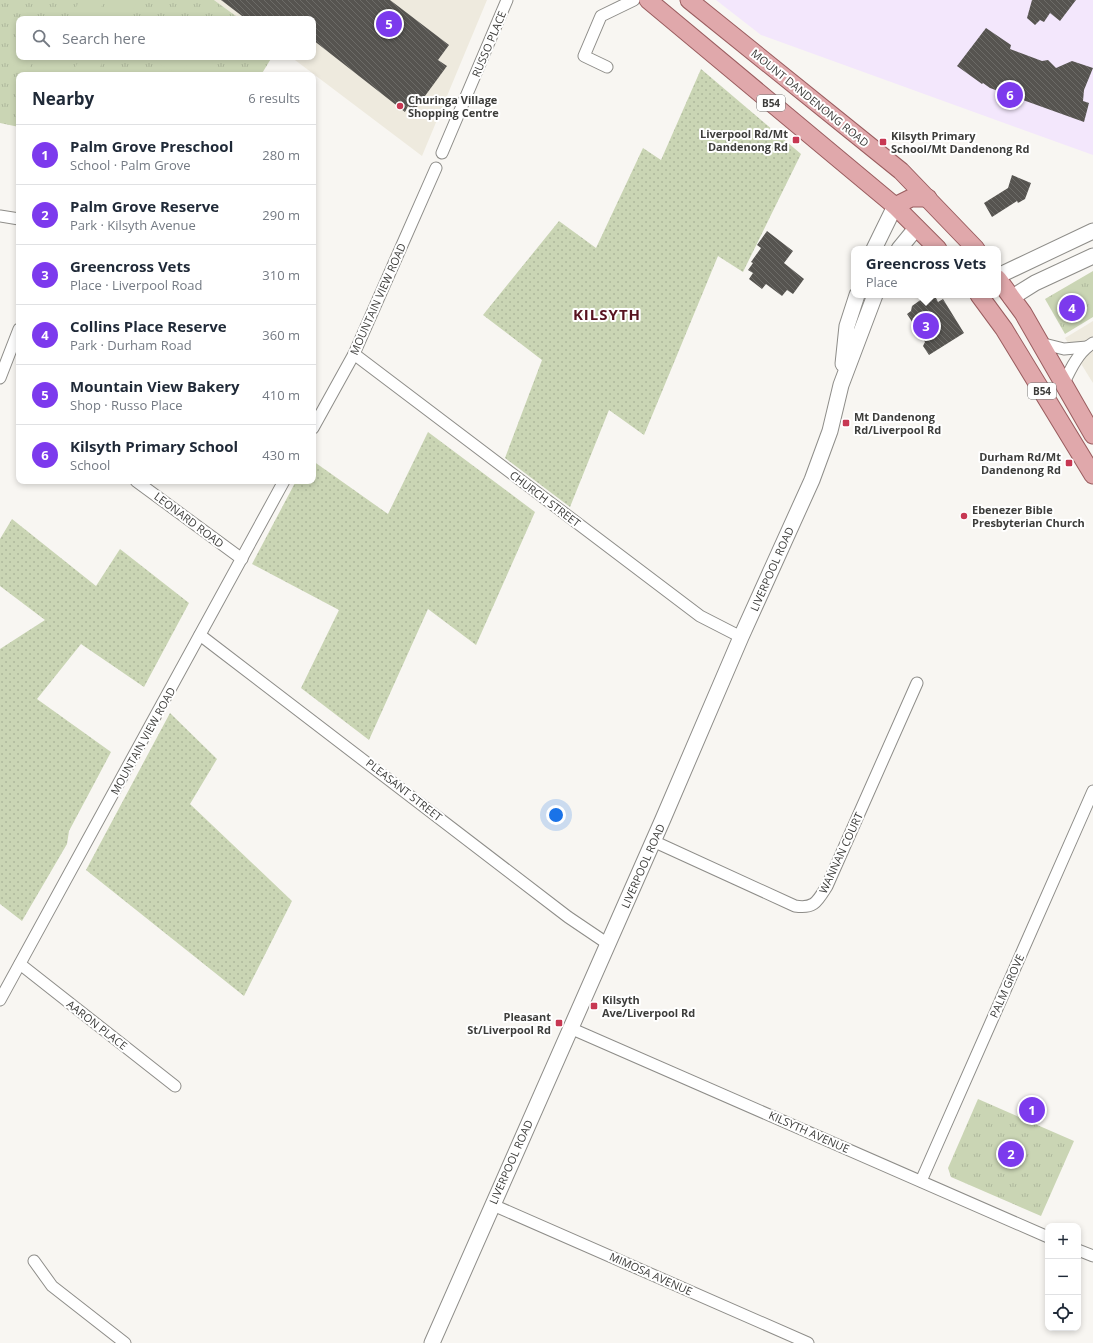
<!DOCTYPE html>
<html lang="en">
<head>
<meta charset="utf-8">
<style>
  body { margin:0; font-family:"Open Sans",sans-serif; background:#f2f2f3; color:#1f2937 }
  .controls { position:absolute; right:12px; bottom:12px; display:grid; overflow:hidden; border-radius:8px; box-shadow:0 2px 6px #0003 }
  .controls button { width:36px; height:36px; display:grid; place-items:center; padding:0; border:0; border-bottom:1px solid #e0e1e3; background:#fff; color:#1f2937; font:20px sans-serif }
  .you { position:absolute; left:556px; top:815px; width:14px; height:14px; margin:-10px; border:3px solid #fff; border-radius:50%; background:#1a73e8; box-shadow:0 0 0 6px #1a73e833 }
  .badge { display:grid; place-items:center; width:26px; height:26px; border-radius:50%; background:#7c3aed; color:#fff; font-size:13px; font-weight:700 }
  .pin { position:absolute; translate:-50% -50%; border:2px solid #fff; box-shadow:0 1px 4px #0006 }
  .popup { position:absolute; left:851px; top:246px; width:150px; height:52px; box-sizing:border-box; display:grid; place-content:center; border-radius:8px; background:#fff; filter:drop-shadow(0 1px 3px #0005); font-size:13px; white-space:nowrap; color:#747a83 }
  .popup b { font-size:15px; color:#1f2937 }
  .popup::after { content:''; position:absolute; left:50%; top:100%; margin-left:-8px; border:8px solid transparent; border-top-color:#fff }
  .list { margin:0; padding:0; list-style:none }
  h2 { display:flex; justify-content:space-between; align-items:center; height:52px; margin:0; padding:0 16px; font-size:17px }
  h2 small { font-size:13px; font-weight:400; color:#747a83 }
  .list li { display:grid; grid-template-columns:26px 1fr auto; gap:12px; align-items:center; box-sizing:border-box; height:60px; padding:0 16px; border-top:1px solid #e0e1e3 }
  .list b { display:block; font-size:15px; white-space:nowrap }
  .list p { margin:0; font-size:13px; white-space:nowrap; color:#747a83 }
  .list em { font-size:13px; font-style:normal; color:#747a83 }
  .icon { flex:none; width:22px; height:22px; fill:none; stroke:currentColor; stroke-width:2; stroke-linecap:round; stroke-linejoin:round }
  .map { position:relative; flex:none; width:1093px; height:1343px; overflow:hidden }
  .search { position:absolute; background:#fff; box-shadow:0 2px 6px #0003; left:16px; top:16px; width:300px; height:44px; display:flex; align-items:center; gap:10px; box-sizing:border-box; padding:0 14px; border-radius:8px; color:#747a83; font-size:15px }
  .panel { position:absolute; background:#fff; box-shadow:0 2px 6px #0003; left:16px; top:72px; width:300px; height:412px; border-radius:8px }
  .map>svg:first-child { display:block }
  .built { fill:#eeeade }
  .education { fill:#f3e7fc }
  .grass { fill:url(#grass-dots) }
  .park { fill:url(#park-tufts) }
  .garden { fill:#cad5b4 }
  .building { fill:url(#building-back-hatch) }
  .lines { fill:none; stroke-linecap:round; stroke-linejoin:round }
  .minor-casing { stroke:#8e8d89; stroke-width:13 }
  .secondary-casing { stroke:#8e8d89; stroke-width:17 }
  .primary-casing { stroke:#9a5d5f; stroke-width:19 }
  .minor { stroke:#fff; stroke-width:11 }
  .secondary { stroke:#fff; stroke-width:15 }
  .primary { stroke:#e0a8ab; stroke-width:17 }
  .poi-dot { fill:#c73752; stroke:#fff; stroke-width:1.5 }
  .labels { text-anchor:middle; stroke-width:4; stroke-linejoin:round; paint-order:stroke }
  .shield { fill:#fff; stroke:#777776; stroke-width:1 }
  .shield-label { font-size:10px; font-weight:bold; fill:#3d3d3b }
  .street-label { font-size:11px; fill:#3d3d3b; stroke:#fff }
  .poi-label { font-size:11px; font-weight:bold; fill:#3d3d3b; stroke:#fff; text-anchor:start }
  .district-label { font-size:15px; font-weight:bold; letter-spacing:1px; fill:#57121f; stroke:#fff }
</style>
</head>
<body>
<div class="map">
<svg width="1093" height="1343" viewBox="0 0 1093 1343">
  <defs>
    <pattern id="grass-dots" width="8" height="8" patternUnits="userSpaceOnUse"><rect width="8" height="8" fill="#cad5b4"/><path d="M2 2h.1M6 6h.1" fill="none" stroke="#aeb89c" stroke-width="1.8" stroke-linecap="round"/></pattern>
    <pattern id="park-tufts" width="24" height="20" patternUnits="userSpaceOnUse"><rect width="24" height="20" fill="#cad5b4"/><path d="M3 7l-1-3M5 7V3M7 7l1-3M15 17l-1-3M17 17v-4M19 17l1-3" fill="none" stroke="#aeb89c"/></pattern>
    <pattern id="building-back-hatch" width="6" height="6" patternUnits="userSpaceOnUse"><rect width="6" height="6" fill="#565450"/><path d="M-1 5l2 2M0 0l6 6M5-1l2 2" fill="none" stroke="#6c6b67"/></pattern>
  </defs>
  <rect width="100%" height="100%" fill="#f8f6f2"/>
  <g class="built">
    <polygon points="214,0 487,0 422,156 291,57 313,57 313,19 240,19"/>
    <polygon points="1093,321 1093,383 1065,338"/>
  </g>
  <polygon class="education" points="716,0 1093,0 1093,155 761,35"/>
  <g class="grass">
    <polygon points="701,69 801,154 743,272 718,256 644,435 609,410 570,507 505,458 542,360 483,315 559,221 596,248 643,148 661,160"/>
    <polygon points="428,432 535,512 476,645 428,609 369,740 301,688 339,610 252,564 296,481 313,481 313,461 388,514"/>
    <polygon points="12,519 96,586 120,549 189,603 144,687 81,644 37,699 111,752 69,831 67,844 22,921 0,904 0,649 45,620 0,586 0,539"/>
    <polygon points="170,713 217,759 190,804 292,901 244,996 86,870"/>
  </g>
  <g class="park">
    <polygon points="0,0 214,0 240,19 19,19 19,57 272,57 261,75 19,75 19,127 0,123"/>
    <polygon points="1093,271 1093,317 1065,334 1045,299"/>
    <polygon points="978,1099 1074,1141 1041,1216 951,1177 948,1168"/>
  </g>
  <g class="garden">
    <polygon points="80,0 105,0 95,19 75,19 71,17"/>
    <polygon points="114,0 138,0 128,19 103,19"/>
    <polygon points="19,41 19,57 35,57 27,73 8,62"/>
    <polygon points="50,57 75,57 65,75 40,75"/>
    <polygon points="81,57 96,57 103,61 96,75 71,75"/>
    <polygon points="159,57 183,57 175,73 156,62"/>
    <polygon points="191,57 216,57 206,75 181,75"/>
  </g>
  <g class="building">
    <polygon points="221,0 390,0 449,45 438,60 447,66 414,111 408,106 405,112 313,40 313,19 246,19"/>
    <polygon points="1032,0 1076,0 1060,21 1050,13 1044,22 1040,20 1035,25 1027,18"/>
    <polygon points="986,28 1011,45 1010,49 1042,61 1048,60 1056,68 1072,61 1093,68 1084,90 1083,101 1089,103 1084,122 990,88 983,83 982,84 957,66"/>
    <polygon points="1012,175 1031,183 1025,199 1018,203 1017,201 992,217 984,203 1008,188"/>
    <polygon points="767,231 793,251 784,263 804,279 793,294 787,290 782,296 766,284 762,289 749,279 753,273 748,270 753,263 751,262 761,248 757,245"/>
    <polygon points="926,296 928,300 935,296 938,302 943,299 964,333 929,355 923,346 925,342 907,314 911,311 912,306"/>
  </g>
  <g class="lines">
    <defs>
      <g id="minor">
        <polyline points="607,67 584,56 601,16 634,0"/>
        <polyline points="442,153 507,0"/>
        <polyline points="0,216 19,219"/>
        <polyline points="1040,343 1064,349 1087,347"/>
        <polyline points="354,354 700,616 741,637"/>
        <polyline points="0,378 19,329"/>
        <path d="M 1063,385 C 1070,370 1078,352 1093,343"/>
        <polyline points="313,428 354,354 436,168"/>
        <polyline points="136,481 242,559"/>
        <polyline points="200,635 568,917 608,944"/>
        <path d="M 653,841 L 795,906 C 814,909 817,902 827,886 L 917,683"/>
        <polyline points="20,964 175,1086"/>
        <polyline points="0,1000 284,481"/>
        <polyline points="570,1028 1048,1237"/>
        <polyline points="921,1181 1093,791"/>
        <polyline points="493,1205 808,1343"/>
        <polyline points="1078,1250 1093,1256"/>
        <polyline points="34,1261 52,1286 125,1343"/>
      </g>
      <g id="secondary">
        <polyline points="874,249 895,206"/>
        <polyline points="899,249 917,227"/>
        <polyline points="998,276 1093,231"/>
        <polyline points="1011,298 1035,283 1093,256"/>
        <polyline points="843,364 847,326 857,295"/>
        <polyline points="432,1343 663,819 741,637 812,480 830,431 841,385 875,295"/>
      </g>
      <g id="primary">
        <polyline points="648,0 895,206 938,249"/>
        <polyline points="689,0 901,171 976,249"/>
        <polyline points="895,206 911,198 928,198"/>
        <polyline points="998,279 1023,313 1093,435"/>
        <polyline points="979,295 1004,329 1093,475"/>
      </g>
    </defs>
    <use href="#minor" class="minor-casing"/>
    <use href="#secondary" class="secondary-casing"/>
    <use href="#primary" class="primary-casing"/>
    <use href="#minor" class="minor"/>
    <use href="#secondary" class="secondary"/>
    <use href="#primary" class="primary"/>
  </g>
  <g class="poi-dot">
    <circle cx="400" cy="106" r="4"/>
    <rect x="792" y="136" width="8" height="8" rx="2"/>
    <rect x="879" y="138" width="8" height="8" rx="2"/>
    <rect x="842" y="419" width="8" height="8" rx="2"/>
    <rect x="1065" y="459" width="8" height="8" rx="2"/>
    <circle cx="964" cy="516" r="4"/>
    <rect x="590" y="1002" width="8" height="8" rx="2"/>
    <rect x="555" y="1019" width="8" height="8" rx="2"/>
  </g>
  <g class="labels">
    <g class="shield">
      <rect x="757" y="95" width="28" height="16" rx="3"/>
      <rect x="1028" y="383" width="28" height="16" rx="3"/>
    </g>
    <g class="shield-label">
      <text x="771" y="107">B54</text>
      <text x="1042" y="395">B54</text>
    </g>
    <g class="street-label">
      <text transform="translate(489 44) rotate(-67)" y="4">RUSSO PLACE</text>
      <text transform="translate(810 98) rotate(39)" y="4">MOUNT DANDENONG ROAD</text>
      <text transform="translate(378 299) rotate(-66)" y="4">MOUNTAIN VIEW ROAD</text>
      <text transform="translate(545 499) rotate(37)" y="4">CHURCH STREET</text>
      <text transform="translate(189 520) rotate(37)" y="4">LEONARD ROAD</text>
      <text transform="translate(772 569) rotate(-66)" y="4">LIVERPOOL ROAD</text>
      <text transform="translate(143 741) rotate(-61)" y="4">MOUNTAIN VIEW ROAD</text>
      <text transform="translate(404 790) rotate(38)" y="4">PLEASANT STREET</text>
      <text transform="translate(841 853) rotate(-65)" y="4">WANNAN COURT</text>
      <text transform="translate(643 866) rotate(-66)" y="4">LIVERPOOL ROAD</text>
      <text transform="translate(1007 986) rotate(-66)" y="4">PALM GROVE</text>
      <text transform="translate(97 1025) rotate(38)" y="4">AARON PLACE</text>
      <text transform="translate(809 1132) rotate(24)" y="4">KILSYTH AVENUE</text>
      <text transform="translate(511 1162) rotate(-66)" y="4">LIVERPOOL ROAD</text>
      <text transform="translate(651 1274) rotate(24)" y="4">MIMOSA AVENUE</text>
    </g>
    <g class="poi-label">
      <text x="408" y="104">Churinga Village<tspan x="408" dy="13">Shopping Centre</tspan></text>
      <text x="788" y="138" text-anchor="end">Liverpool Rd/Mt<tspan x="788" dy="13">Dandenong Rd</tspan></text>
      <text x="891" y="140">Kilsyth Primary<tspan x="891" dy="13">School/Mt Dandenong Rd</tspan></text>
      <text x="854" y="421">Mt Dandenong<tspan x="854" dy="13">Rd/Liverpool Rd</tspan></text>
      <text x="1061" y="461" text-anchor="end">Durham Rd/Mt<tspan x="1061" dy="13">Dandenong Rd</tspan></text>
      <text x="972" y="514">Ebenezer Bible<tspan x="972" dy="13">Presbyterian Church</tspan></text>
      <text x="602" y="1004">Kilsyth<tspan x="602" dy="13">Ave/Liverpool Rd</tspan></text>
      <text x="551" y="1021" text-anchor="end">Pleasant<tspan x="551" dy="13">St/Liverpool Rd</tspan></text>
    </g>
    <g class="district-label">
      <text x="607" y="320">KILSYTH</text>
    </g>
  </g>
</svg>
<div class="controls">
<button>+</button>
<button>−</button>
<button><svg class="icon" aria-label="locate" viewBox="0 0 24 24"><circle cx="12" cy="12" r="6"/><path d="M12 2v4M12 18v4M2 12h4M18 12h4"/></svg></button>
</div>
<div class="you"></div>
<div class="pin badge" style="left:1032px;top:1110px">1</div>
<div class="pin badge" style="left:1011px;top:1154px">2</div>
<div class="pin badge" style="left:926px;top:326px">3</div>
<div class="popup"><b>Greencross Vets</b>Place</div>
<div class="pin badge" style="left:1072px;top:308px">4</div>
<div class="pin badge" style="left:389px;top:24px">5</div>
<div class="pin badge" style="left:1010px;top:95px">6</div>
<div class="search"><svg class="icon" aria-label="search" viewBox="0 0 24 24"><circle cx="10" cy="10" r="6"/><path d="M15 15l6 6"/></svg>Search here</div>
<section class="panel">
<h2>Nearby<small>6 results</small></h2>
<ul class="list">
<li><span class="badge">1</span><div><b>Palm Grove Preschool</b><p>School · Palm Grove</p></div><em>280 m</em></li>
<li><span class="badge">2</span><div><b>Palm Grove Reserve</b><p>Park · Kilsyth Avenue</p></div><em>290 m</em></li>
<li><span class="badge">3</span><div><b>Greencross Vets</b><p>Place · Liverpool Road</p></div><em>310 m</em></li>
<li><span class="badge">4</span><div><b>Collins Place Reserve</b><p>Park · Durham Road</p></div><em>360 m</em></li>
<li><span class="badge">5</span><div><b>Mountain View Bakery</b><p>Shop · Russo Place</p></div><em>410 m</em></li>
<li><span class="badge">6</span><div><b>Kilsyth Primary School</b><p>School</p></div><em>430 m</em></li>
</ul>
</section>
</div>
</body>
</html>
